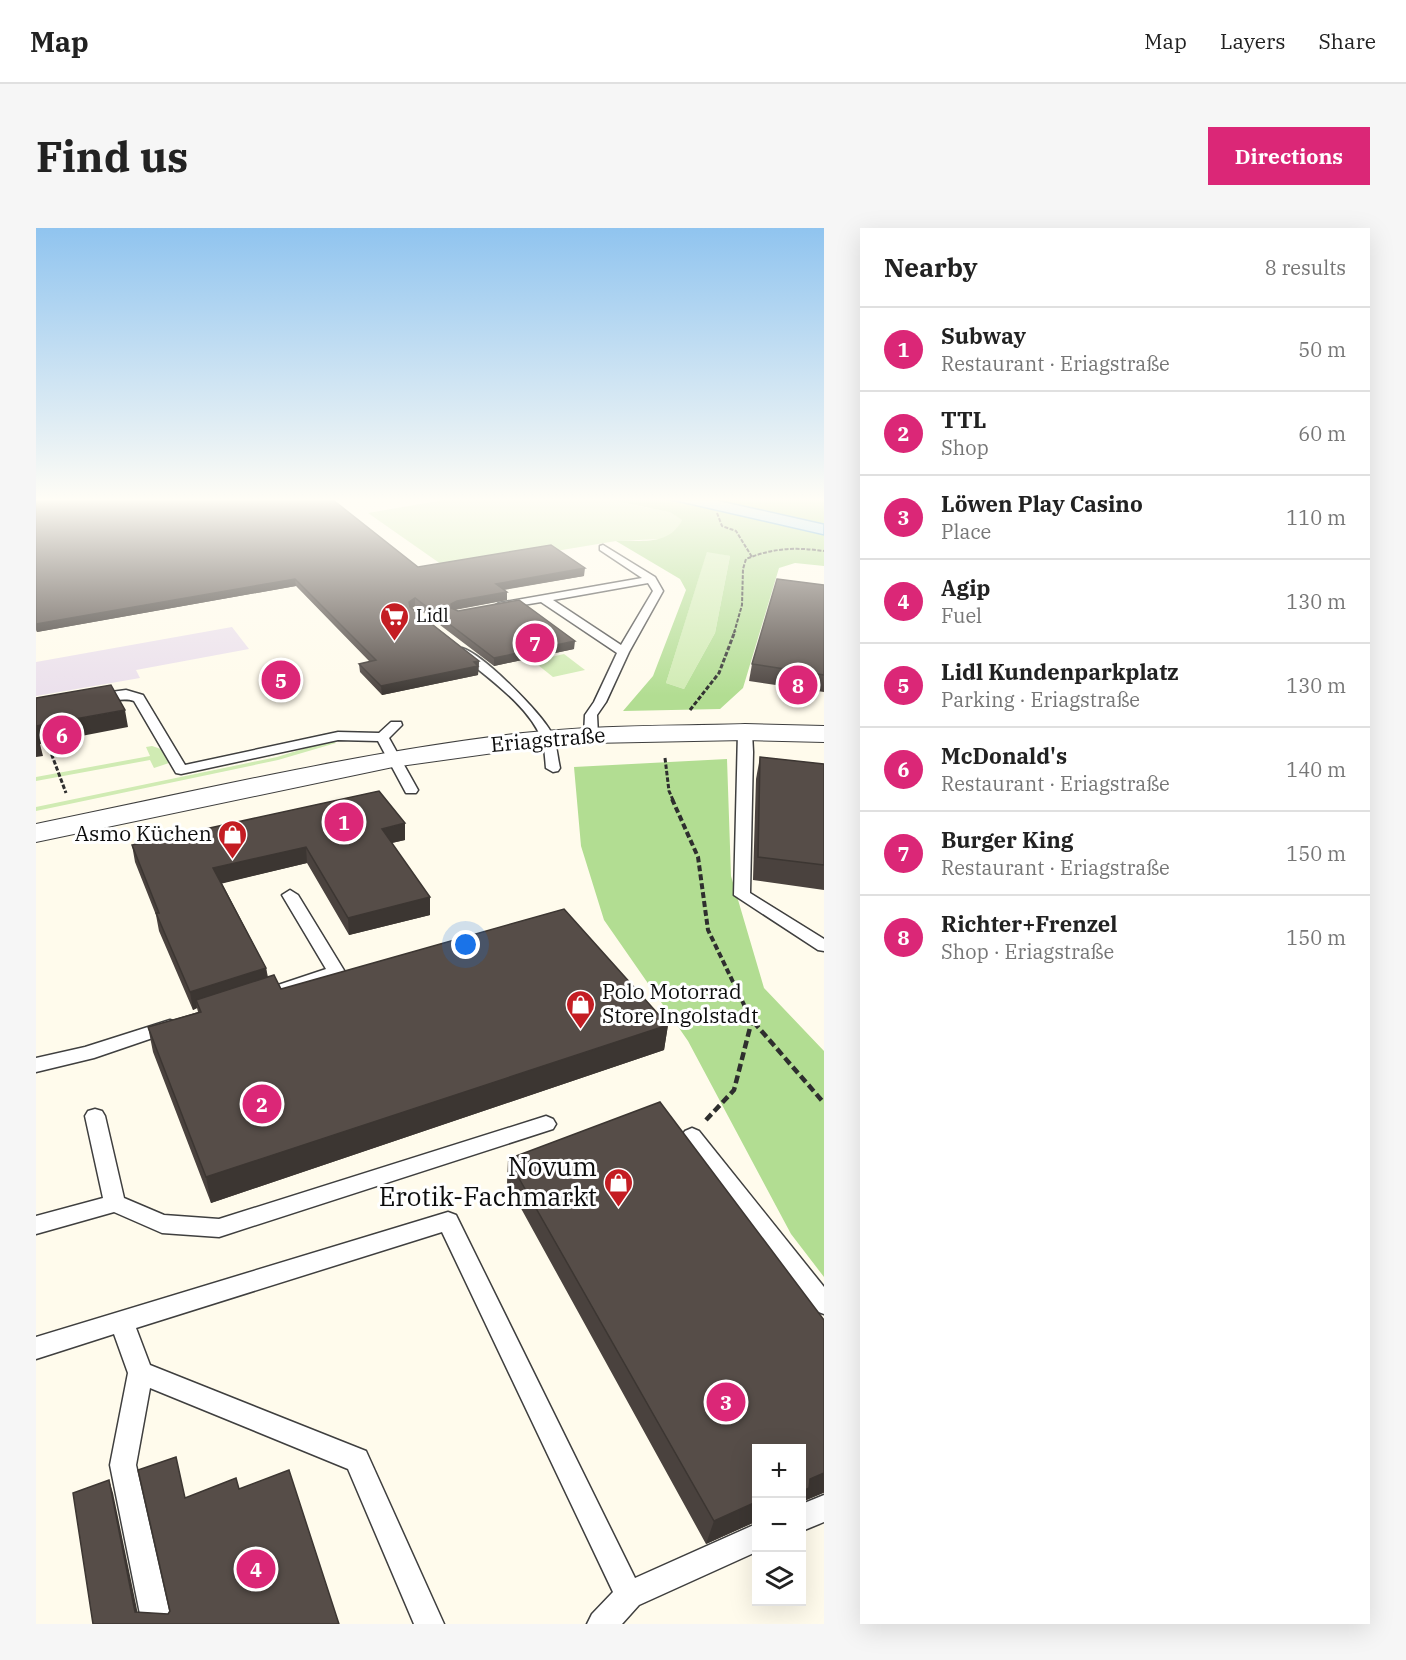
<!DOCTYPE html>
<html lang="en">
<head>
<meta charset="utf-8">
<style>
  body { margin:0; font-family:"IBM Plex Serif",serif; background:#f6f6f6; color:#222 }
  .controls { position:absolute; right:18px; bottom:18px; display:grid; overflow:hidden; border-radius:0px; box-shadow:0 6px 24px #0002 }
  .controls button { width:54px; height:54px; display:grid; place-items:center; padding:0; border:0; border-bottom:2px solid #e0e0e0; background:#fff; color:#222; font:30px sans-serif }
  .you { position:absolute; left:430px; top:717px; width:21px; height:21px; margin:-15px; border:4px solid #fff; border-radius:50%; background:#1a73e8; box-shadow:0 0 0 9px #1a73e833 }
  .badge { display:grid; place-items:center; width:39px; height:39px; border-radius:50%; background:#db2777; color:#fff; font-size:20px; font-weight:700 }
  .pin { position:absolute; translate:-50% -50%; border:3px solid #fff; box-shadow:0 2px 6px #0006 }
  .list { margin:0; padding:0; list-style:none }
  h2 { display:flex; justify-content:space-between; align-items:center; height:78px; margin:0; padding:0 24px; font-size:26px }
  h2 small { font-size:20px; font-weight:400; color:#767676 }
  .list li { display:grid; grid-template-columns:39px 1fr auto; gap:18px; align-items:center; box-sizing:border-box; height:84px; padding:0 24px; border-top:2px solid #e0e0e0 }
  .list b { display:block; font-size:22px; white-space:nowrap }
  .list p { margin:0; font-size:20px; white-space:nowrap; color:#767676 }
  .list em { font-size:20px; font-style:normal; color:#767676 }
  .icon { flex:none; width:33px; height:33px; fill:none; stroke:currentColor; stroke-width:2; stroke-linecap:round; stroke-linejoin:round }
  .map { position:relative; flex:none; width:788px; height:1396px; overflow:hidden; border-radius:0px }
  header { display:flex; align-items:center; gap:36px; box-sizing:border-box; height:84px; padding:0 30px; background:#fff; border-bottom:2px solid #e0e0e0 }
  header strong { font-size:28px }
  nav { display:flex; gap:33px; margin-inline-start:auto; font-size:21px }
  .intro { display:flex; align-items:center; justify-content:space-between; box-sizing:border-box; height:144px; padding:0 36px }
  h1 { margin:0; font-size:42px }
  .button { padding:15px 27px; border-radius:0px; background:#db2777; color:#fff; font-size:21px; font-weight:700 }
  main { display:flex; gap:36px; padding:0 36px }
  aside { flex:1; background:#fff; border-radius:0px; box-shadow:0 6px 24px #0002 }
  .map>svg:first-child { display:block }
  .industrial { fill:#ebe0ec }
  .green { fill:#d0ebb3 }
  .forest { fill:#b2dd92; fill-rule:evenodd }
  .water { fill:#addcf9; stroke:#3091d4; stroke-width:1.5 }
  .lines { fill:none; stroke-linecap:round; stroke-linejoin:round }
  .stream { fill:#3091d4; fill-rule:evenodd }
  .service-casing { stroke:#3f3f3f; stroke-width:3 }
  .tertiary-casing { stroke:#3f3f3f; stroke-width:2 }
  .path-far3 { stroke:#2e2e2e; stroke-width:2; stroke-dasharray:4 1.5; stroke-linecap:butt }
  .path-far2 { stroke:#2e2e2e; stroke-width:3; stroke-dasharray:4.5 2; stroke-linecap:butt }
  .path-far1 { stroke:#2e2e2e; stroke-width:4; stroke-dasharray:6 3; stroke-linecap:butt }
  .path { stroke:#2e2e2e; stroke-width:4.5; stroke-dasharray:8 4; stroke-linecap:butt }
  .service { fill:#fff; fill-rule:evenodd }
  .tertiary { fill:#fff; fill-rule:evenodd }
  .wall { fill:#4a423e }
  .shaded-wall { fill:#3c3632 }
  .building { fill:#564d48; stroke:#3c3632; stroke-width:1.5 }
  .labels { text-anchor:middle; stroke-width:6; stroke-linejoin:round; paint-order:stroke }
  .far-poi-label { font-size:18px; fill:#0c0c0c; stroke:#fff; text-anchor:start }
  .street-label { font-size:21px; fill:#0c0c0c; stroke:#fff }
  .poi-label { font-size:21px; fill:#0c0c0c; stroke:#fff; text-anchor:end }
  .near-poi-label { font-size:26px; fill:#0c0c0c; stroke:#fff; text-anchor:end }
</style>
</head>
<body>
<header>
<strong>Map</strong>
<nav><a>Map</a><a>Layers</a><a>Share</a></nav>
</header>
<div class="intro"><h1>Find us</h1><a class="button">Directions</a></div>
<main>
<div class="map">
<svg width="788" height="1396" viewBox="0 0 788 1396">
  <rect width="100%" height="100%" fill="#fffbec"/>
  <polygon class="industrial" points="196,399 213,421 100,442 104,450 0,468 0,434"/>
  <g class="green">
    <polygon points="408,272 574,272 617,281 589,272 677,272 788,288 788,333 638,286 646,292 640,304 626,311 580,313 412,341 332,285"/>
    <polygon points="671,323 694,328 679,405 648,461 630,455"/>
    <polygon points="528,426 549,442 517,449 497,433"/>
    <polygon points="296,512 300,515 242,532 0,583 0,579 241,529"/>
    <polygon points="116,518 128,522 133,530 133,535 118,540 114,532 0,553 0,549 114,528 110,519"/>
  </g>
  <g class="forest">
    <path d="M 574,272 L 635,272 L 788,307 L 788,338 L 759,335 L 743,340 L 707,460 L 684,481 L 587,483 L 617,448 L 650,362 L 644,351 L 580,313 C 606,312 633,318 646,292 L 634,284 ZM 671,324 L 694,328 L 679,405 L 648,461 L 630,455 Z"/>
    <polygon points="681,272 788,272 788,296"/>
    <polygon points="691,531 695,648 728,760 788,823 788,1049 755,1006 652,813 568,692 545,618 538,539"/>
  </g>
  <polygon class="water" points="635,272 681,272 788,296 788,307"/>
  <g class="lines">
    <polygon class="stream" points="630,272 640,272 640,273 638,274"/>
    <defs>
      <g id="service">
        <path d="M 567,317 L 619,349 L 627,363 L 593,424 L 570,474 L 561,487 L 562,507 L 555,511 L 548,507 L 549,487 L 558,474 L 581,425 L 505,374 L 463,381 L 458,378 L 463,375 L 606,350 L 564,322 L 564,318 ZM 612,355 L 617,363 L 585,417 L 517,372 Z"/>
        <path d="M 426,420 C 447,426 504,484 515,504 C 521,515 521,527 524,540 L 522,543 L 517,544 L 510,540 C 509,531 509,521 506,512 C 494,478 449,448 422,425 L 420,423 Z"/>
        <path d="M 90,462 L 107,467 L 149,537 L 302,504 L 343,505 L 355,494 L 365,494 L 366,497 L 353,510 L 382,562 L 380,565 L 370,565 L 342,513 L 302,512 L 145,546 L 140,545 L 98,473 C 85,468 64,478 54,470 L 60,466 Z"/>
        <polygon points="709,500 716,504 717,524 714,665 788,711 788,723 782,722 698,667 702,504"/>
        <polygon points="254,662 262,667 309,744 306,748 239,770 233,768 230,764 233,760 290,741 246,667"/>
        <polygon points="134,792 140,794 143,798 140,802 58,830 0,844 0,830 49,819"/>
        <polygon points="59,881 66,883 69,888 88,970 128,987 183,991 510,888 517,891 520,896 517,901 183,1009 126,1005 78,984 0,1006 0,988 67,970 49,888 52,883"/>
        <polygon points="656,900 663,903 788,1059 788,1086 780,1083 649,913 646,908 649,903"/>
        <polygon points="412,984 420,987 599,1350 720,1296 720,1324 603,1377 586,1396 551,1396 556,1386 577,1364 406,1004 100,1100 114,1137 330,1223 408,1396 378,1396 312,1241 114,1160 100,1237 136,1396 106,1396 74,1237 92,1145 78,1106 0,1131 0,1109"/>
        <polygon points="788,1267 788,1294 766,1303 766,1276"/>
      </g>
      <path id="tertiary" d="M 709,496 L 788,498 L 788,514 L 709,512 L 555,515 L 487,521 L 357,539 L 0,614 L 0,596 C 161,563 323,524 487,505 C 560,497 635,498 709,496 Z"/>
    </defs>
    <use href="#service" class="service-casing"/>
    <use href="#tertiary" class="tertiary-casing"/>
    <g class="path-far3">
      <polyline points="681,285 686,298 700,303 716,329"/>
      <path d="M 698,405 L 706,377 L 707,341 L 710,331 C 736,320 760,319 788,323"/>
    </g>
    <g class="path-far2">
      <polyline points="654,482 683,445 699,403"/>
      <polyline points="11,514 30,565"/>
      <polyline points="629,530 633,563 637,572"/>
    </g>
    <polyline class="path-far1" points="636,571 662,629 672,702 712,785"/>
    <g class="path">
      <polyline points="712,783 716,792 788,875"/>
      <polyline points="670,892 698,862 716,792"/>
    </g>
    <use href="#service" class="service"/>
    <use href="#tertiary" class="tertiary"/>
  </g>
  <g class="wall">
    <polygon points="0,272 382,339 548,348 468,362 471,364 471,372 419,382 538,421 458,438 379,378 376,380 443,433 442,447 346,467 324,444 323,436 334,434 260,358 1,404 0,402"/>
    <polygon points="788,357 788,464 713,453 716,436"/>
    <polygon points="724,529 788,536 788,662 717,652 720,551"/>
    <polygon points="369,612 356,615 394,687 313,707 271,635 186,655 230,740 232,749 245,761 632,797 628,822 175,975 117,824 112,799 162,784 161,780 157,782 123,703 120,687 99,634 96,617"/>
    <polygon points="472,931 788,1092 788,1265 787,1265 768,1273 720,1221 720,1294 719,1294 670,1316 471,955"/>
  </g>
  <g class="shaded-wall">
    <polygon points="549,340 548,348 459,363 460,356"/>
    <polygon points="259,351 260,358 1,404 0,399 0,396"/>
    <polygon points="471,364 471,372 421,381 415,384 415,376 421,373"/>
    <polygon points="379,370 379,378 373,382 373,374"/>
    <polygon points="539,413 538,421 458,438 458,430"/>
    <polygon points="443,433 442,447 346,467 345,458"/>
    <polygon points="89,482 92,499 4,516 7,528 0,529 0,498"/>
    <polygon points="369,595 369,612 346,617 346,601"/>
    <polygon points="270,619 271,635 180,657 177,640"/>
    <polygon points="394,669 394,687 313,707 312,690"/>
    <polygon points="230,740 232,757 160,772 161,780 157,782 154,764"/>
    <polygon points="632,797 628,822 175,975 170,949"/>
    <polygon points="788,1245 788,1263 787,1265 768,1273 765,1279 765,1263 774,1251"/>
    <polygon points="73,1252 77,1265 104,1396 99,1384"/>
    <polygon points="720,1274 720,1290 719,1294 670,1316 678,1293"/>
  </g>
  <g class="building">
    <polygon points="0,272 297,272 382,339 515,317 549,340 460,356 471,364 421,373 415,376 415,380 422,383 483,372 539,413 458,430 379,370 373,374 374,379 443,433 438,434 442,438 345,458 323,436 340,432 259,351 0,396"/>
    <polygon points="741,351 788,357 788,447 716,436"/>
    <polygon points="75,457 89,482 0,498 0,470"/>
    <polygon points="724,529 788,536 788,637 722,629"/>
    <polygon points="343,563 369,595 346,601 394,669 312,690 270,619 177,640 230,740 154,764 120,685 123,685 96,617"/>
    <polygon points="528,681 632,797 170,949 112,799 165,784 160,772 238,747 245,761"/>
    <polygon points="624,874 788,1092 788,1245 774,1251 773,1260 765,1264 765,1221 720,1221 720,1274 678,1293 472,931"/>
    <polygon points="140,1229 149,1270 200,1250 203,1261 253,1242 303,1396 57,1396 37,1265 73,1252 99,1384 132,1386 134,1383 102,1242"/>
  </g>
  <linearGradient id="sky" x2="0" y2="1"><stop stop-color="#90c4ef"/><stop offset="0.58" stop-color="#fffdf6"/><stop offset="1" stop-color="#fffdf6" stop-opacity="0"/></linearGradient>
  <rect width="788" height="468" fill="url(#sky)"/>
  <defs>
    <symbol id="supermarket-pin" viewBox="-11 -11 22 30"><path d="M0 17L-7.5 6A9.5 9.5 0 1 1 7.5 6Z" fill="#c41d23" stroke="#fff"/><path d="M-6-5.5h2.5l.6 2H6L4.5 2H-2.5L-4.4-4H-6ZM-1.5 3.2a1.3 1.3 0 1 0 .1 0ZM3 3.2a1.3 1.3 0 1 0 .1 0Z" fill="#fff"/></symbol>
    <symbol id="shop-pin" viewBox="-11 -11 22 30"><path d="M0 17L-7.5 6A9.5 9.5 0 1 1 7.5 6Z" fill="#c41d23" stroke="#fff"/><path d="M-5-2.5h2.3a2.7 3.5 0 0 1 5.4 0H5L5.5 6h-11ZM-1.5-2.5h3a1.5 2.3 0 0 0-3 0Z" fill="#fff"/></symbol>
  </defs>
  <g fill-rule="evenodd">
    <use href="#supermarket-pin" x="342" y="372" width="33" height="45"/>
    <use href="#shop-pin" x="180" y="590" width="33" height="45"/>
    <use href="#shop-pin" x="528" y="760" width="33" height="45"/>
    <use href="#shop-pin" x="566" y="938" width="33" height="45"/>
  </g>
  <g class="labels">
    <g class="far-poi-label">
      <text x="380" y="394">Lidl</text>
    </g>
    <g class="street-label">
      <text transform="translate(512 512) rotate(-5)" y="7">Eriagstraße</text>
    </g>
    <g class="poi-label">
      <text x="176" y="613">Asmo Küchen</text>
      <text x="566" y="771" text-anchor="start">Polo Motorrad<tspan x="566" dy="24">Store Ingolstadt</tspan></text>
    </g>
    <g class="near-poi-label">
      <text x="561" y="948">Novum<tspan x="561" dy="30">Erotik-Fachmarkt</tspan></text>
    </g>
  </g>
</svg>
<div class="controls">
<button>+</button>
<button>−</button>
<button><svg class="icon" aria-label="layers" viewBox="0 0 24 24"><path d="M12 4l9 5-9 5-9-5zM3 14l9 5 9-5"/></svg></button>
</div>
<div class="you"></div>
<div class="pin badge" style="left:308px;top:594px">1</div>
<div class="pin badge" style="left:226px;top:876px">2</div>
<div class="pin badge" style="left:690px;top:1174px">3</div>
<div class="pin badge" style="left:220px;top:1341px">4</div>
<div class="pin badge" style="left:245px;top:452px">5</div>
<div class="pin badge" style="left:26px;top:507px">6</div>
<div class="pin badge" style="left:499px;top:415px">7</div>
<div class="pin badge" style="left:762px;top:457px">8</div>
</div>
<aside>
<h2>Nearby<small>8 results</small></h2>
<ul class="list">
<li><span class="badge">1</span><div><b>Subway</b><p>Restaurant · Eriagstraße</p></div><em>50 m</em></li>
<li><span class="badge">2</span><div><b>TTL</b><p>Shop</p></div><em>60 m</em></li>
<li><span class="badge">3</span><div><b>Löwen Play Casino</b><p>Place</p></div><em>110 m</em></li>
<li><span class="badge">4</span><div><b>Agip</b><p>Fuel</p></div><em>130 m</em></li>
<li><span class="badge">5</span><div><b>Lidl Kundenparkplatz</b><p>Parking · Eriagstraße</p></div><em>130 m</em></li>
<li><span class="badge">6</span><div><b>McDonald's</b><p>Restaurant · Eriagstraße</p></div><em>140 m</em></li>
<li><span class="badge">7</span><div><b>Burger King</b><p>Restaurant · Eriagstraße</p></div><em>150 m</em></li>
<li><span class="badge">8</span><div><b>Richter+Frenzel</b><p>Shop · Eriagstraße</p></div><em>150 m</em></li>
</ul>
</aside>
</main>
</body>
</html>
